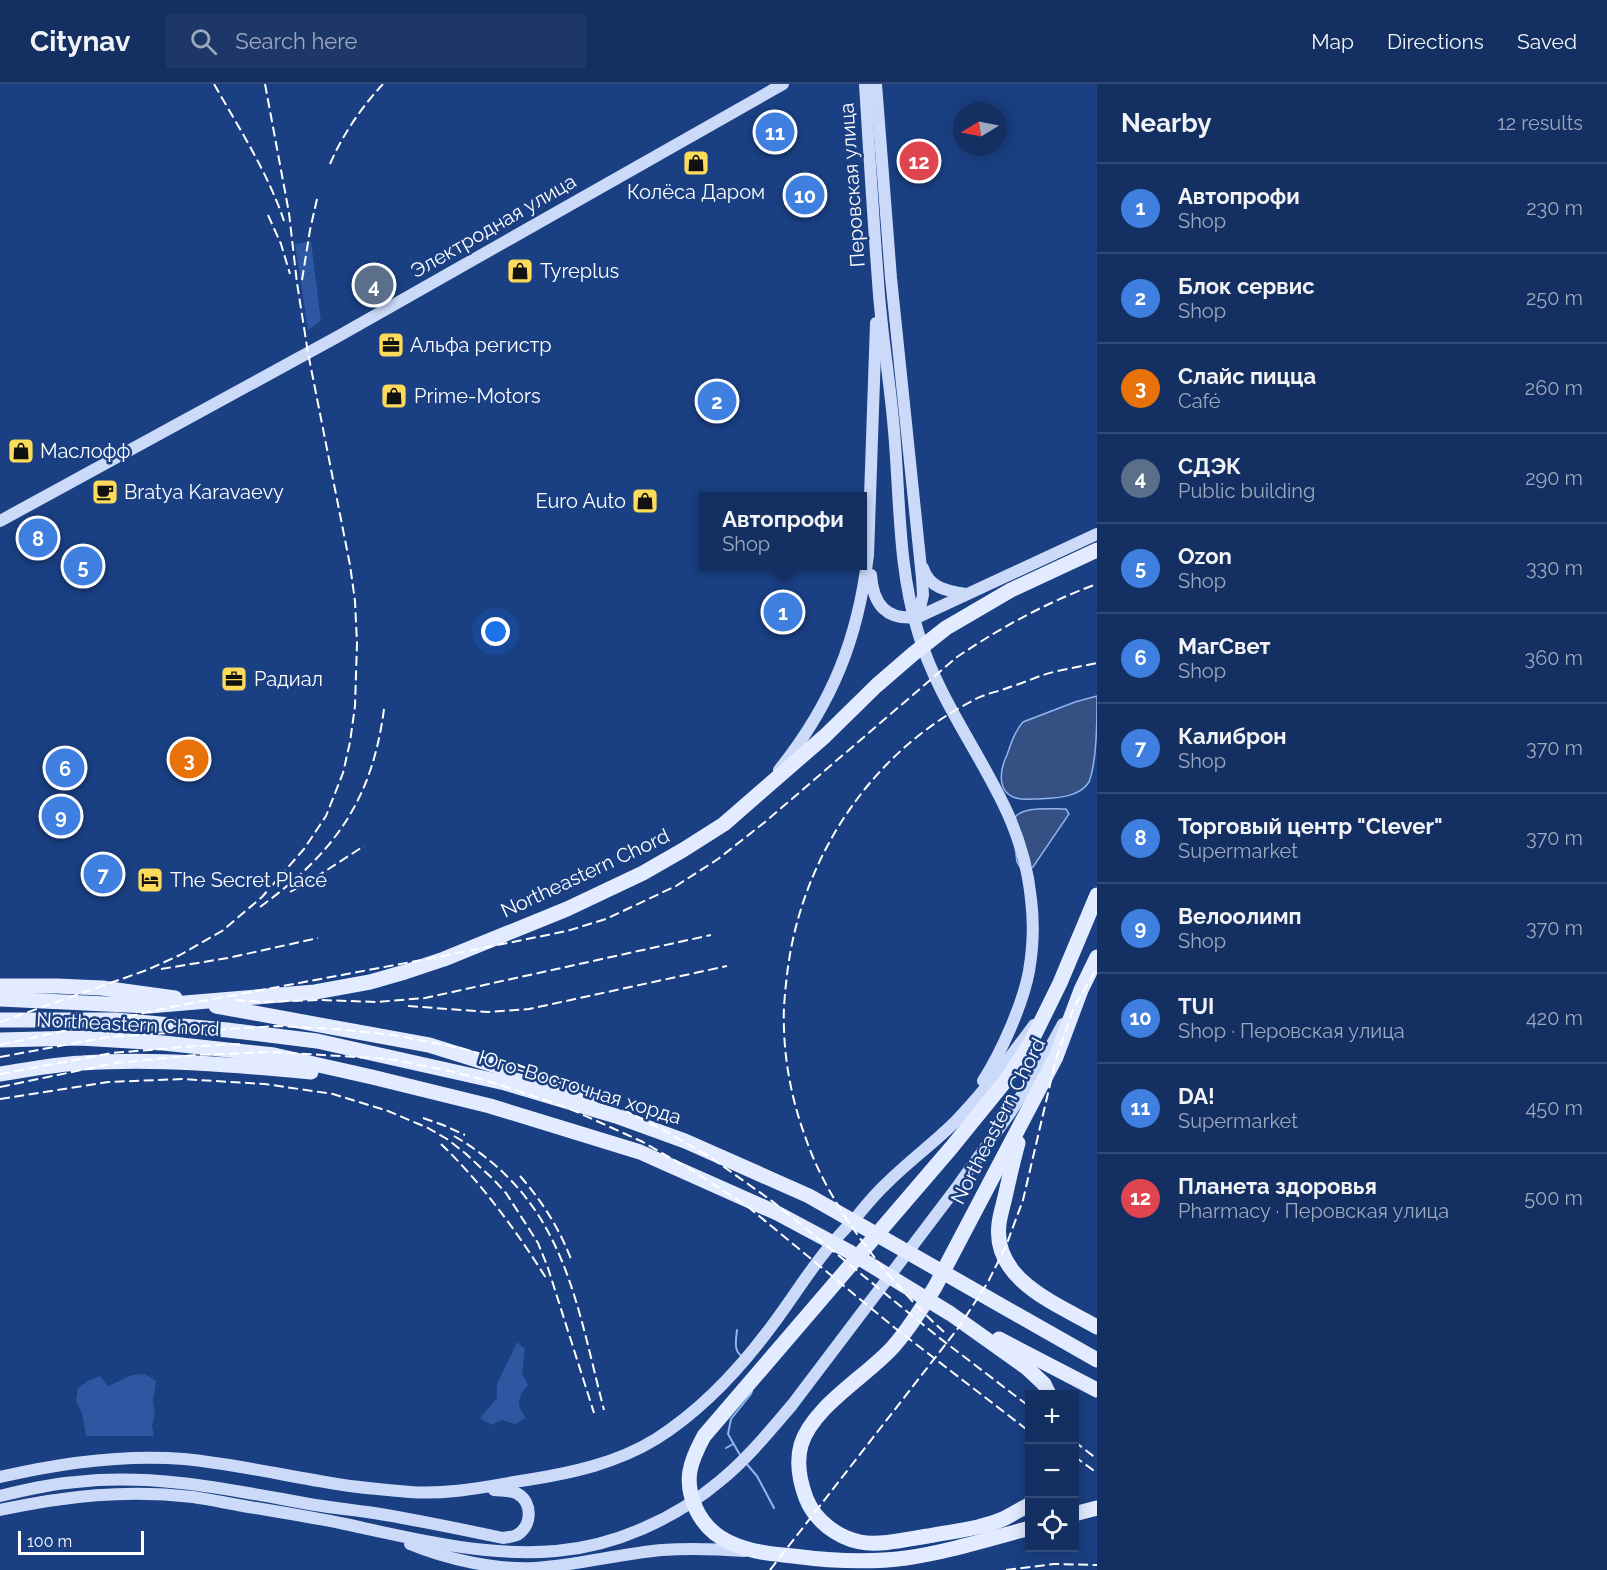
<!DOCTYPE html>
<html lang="en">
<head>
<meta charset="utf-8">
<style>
  body { margin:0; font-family:Raleway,sans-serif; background:#1d3768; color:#f1f3f6 }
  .controls { position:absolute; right:18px; bottom:18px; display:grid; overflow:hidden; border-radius:0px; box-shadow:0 3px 15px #0003 }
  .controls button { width:54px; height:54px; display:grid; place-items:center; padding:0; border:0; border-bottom:2px solid #334a77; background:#142f62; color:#f1f3f6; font:30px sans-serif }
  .compass { position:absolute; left:953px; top:18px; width:54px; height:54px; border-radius:50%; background:#142f62; box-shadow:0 3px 15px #0003; rotate:260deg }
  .scale { position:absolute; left:18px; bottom:15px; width:126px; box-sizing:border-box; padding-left:6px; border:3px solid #fff; border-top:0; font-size:16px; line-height:21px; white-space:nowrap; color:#fff; -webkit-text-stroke:4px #1a3f82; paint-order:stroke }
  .you { position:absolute; left:496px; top:548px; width:21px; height:21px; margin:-15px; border:4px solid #fff; border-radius:50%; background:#1a73e8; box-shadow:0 0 0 9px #1a73e833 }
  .badge { display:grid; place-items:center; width:39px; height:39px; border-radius:50%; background:#bca0f2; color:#fff; font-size:20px; font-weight:700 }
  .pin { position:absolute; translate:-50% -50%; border:3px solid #fff; box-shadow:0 2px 6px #0006 }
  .popup { position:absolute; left:699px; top:408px; width:168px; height:78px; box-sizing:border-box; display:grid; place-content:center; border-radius:0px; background:#142f62; filter:drop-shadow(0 2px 4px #0005); font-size:20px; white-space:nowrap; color:#9da9be }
  .popup b { font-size:22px; color:#f1f3f6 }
  .popup::after { content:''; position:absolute; left:50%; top:100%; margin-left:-12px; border:12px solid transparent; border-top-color:#142f62 }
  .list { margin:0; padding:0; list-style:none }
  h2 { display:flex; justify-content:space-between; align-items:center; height:78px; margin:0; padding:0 24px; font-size:26px }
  h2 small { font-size:20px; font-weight:400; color:#9da9be }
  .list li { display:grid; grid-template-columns:39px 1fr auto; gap:18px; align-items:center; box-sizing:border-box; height:90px; padding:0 24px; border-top:2px solid #334a77 }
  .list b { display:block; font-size:22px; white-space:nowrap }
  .list p { margin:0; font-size:20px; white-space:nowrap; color:#9da9be }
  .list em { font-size:20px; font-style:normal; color:#9da9be }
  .icon { flex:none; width:33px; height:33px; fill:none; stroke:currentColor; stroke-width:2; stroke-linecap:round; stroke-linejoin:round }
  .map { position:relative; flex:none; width:1097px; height:1486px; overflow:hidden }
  header { display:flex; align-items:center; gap:36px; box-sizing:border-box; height:84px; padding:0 30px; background:#142f62; border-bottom:2px solid #334a77 }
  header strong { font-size:28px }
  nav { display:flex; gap:33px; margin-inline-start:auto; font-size:21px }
  .search { width:420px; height:54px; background:#1d3768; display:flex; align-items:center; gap:15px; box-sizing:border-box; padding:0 21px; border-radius:0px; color:#9da9be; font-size:22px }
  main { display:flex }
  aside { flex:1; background:#142f62 }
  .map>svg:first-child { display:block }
  .green { fill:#2d57a1 }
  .water { fill:#355183; stroke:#91b4ed; stroke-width:1.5 }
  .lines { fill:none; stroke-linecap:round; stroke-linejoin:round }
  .stream { stroke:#91b4ed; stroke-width:2 }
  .secondary { stroke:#cadaf8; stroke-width:12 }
  .primary { stroke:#e2ebff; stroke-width:15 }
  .rail { stroke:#fff; stroke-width:2; stroke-dasharray:10 4.5; stroke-linecap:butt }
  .labels { text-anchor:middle; stroke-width:5; stroke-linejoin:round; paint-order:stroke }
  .street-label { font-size:20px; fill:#fff; stroke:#1a3f82 }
  .poi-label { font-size:20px; fill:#fff; stroke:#1a3f82; text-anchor:start }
</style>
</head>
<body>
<header>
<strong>Citynav</strong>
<div class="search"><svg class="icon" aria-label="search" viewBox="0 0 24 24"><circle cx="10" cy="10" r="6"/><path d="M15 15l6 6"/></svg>Search here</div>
<nav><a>Map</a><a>Directions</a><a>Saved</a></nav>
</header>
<main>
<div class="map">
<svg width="1097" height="1486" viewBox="0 0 1097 1486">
  <rect width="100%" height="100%" fill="#1a3f82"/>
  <g class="green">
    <polygon points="311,157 321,237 308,246 295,160"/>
    <path d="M 517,1258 L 525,1265 L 522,1290 L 528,1301 C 517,1314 516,1320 526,1334 L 515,1340 L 502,1336 L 491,1341 L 480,1334 L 497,1314 L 497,1300 Z"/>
    <polygon points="145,1290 156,1297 153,1317 155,1330 152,1342 154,1352 86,1352 82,1329 76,1317 78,1304 88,1297 100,1292 108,1302 132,1291"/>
  </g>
  <g class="water">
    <path d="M 1097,612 C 1097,638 1097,676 1089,698 C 1079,714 1055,714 1038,715 C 1031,715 1023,716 1016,714 C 996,708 1000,685 1007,671 C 1011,659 1015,647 1023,638 L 1075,618 Z"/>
    <path d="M 1066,725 L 1069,730 L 1033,783 L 1027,786 L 1020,783 L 1017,778 L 1012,738 C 1018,721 1050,725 1066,725 Z"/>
  </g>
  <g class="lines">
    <g class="stream">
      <path d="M 737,1246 C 736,1257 733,1267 743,1273"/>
      <polyline points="726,1364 733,1360"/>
      <polyline points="740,1371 728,1350 731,1335 751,1310 752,1307"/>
      <polyline points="745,1378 757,1392 774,1424"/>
    </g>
    <g class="secondary">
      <path d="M 865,0 C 869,66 873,132 878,197 C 881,247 890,297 894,347 C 900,414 898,484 918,548 C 937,614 980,668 1008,730 C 1020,757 1028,785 1031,815 C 1034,839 1033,864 1029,887 C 1023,920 1001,969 983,997"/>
      <polyline points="876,0 891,194 922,494 923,511 918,533"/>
      <polyline points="0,437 337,253 783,0"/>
      <path d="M 923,484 C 929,504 947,507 966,510"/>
      <path d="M 871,491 C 873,520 886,537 918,533 L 1097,450"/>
      <path d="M 779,686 C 832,620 858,555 868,471 L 876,239"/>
      <path d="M 0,1393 C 60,1379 122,1370 184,1375 C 236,1380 286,1392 337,1400 C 361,1404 386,1406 410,1408 C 450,1411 489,1402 527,1396 C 572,1389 617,1379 656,1355 C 702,1326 739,1286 771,1243 C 791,1217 808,1188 829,1163 C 838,1152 848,1142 858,1131 C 867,1120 876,1109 887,1099 C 909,1077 934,1059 956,1037 C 985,1007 1010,974 1034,941"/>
      <path d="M 0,1412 C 25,1406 50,1400 76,1398 C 157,1389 236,1407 315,1421 C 334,1424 354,1426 374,1429 C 417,1436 460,1445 503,1454 C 508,1453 513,1453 517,1451 C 532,1442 533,1419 518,1410 C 511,1406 502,1407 494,1406"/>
      <path d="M 0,1426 C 66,1412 126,1405 193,1413 C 214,1416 235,1421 256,1424 C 286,1429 316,1434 345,1440 C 414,1455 485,1473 556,1467 C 615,1462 675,1435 720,1397 C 747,1375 769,1348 792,1321 L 957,1103 L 1010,1029 L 1036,989 L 1063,940"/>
      <path d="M 410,1460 C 446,1475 495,1486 535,1484 C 578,1481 619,1470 662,1466 C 690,1464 717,1465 745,1467"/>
    </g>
    <g class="primary">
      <polyline points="0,902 57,902 102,904 175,914"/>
      <polyline points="0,915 149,922 315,908 370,898 405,888 444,875 567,825 643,789 683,766 724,740 825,652 876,602 913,570 946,544 1011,506 1097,466"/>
      <polyline points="216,922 429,961 490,980 571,1007 590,1018"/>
      <polyline points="0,936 116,936 227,946 317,957 505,999 616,1032 685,1057 809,1112 1097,1276"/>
      <polyline points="0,956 80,954 163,959 274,971 372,993 490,1022 640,1068 777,1129 848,1167 951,1230 1027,1284 1044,1300 1049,1310"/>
      <path d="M 0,990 C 27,986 55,980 82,979 C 158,974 235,981 311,988"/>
      <path d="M 1018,1059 C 1013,1077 1009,1095 1005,1113 C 1003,1122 1000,1131 999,1140 C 992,1196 1057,1220 1097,1243"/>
      <polyline points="999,1255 1097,1306"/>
      <path d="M 1030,1420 L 1027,1422 C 1019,1426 1011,1431 1003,1435 C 980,1445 953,1447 928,1452 C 909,1455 879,1462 860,1458 C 837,1453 815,1437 806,1414 C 800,1398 796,1379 801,1361 C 812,1323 867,1292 893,1263 C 909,1245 922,1224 935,1203 L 1056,973 L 1081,906 L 1097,873"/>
      <polyline points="1074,1430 1097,1424"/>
      <path d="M 1030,1444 C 989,1455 948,1468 906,1474 C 868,1479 831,1477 793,1472 C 771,1470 751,1468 731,1459 C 715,1452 703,1440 696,1425 C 683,1396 690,1378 704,1352 L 951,1064 L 1007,995 L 1031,958 L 1060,899 L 1097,811"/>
    </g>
    <g class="rail">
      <path d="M 214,0 C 239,44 268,89 284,137"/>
      <path d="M 330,80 C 343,50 361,24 383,0"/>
      <polyline points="268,131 281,160 290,190"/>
      <polyline points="302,196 310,146 317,115"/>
      <polyline points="290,808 313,795 364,762"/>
      <path d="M 260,823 C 334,769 372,717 384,625"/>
      <polyline points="161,885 228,874 318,854"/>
      <polyline points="235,916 263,918 321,916 376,918 425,914 711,851"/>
      <polyline points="408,922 488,928 529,925 727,882"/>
      <polyline points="0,938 147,886 180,871 222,847 262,813 304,765 326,732 343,689 350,658 355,622 357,559 355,517 350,481 308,269 297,199 289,129 265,0"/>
      <path d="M 0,961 L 171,923 L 443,872 L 567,847 L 606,835 L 676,802 L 718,775 L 765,738 L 957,573 C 1000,544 1047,518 1097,500"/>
      <polyline points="0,973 108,953 276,942 337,945 394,951 460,964 514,979 608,1018 658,1043 710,1073 772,1117 937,1252 1030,1323"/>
      <polyline points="0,990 112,969 197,962 244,960"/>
      <polyline points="0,1003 115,979 196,971 272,968 390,975 454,988 498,1000 568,1024 643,1058 693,1087 747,1122 895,1244 1030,1348"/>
      <polyline points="0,1015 108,998 182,995 265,1000 333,1010 388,1027 428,1044 447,1055 465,1069 493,1095 506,1109 538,1159 548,1184 594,1329"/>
      <polyline points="423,1034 443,1041 465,1051"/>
      <path d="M 454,1052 C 564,1116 575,1214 604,1326"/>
      <path d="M 441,1060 C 480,1097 518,1149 546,1194"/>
      <path d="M 520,1092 C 542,1117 559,1144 571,1175"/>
      <path d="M 944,1248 C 890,1199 830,1125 806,1055 C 793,1020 785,982 784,945 C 783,927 785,908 787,891 C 800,777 869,670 972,617 C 983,610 998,608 1010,603 C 1020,600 1030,596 1040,592 C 1058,586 1078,583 1097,579"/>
      <polyline points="1074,1357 1097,1375"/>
      <polyline points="1074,1372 1097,1389"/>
      <polyline points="770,1486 959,1243 988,1198 1006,1162 1023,1116 1056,975 1074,923 1097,884"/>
      <polyline points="1006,1486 1054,1480 1097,1481"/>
    </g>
  </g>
  <defs>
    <symbol id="shop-square" viewBox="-11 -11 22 22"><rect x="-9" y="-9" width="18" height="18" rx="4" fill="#fddb5a" stroke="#1a3f82"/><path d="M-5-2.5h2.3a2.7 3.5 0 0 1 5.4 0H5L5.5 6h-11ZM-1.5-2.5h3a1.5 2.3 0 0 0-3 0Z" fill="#111"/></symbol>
    <symbol id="office-square" viewBox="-11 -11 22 22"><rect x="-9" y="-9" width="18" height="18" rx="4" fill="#fddb5a" stroke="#1a3f82"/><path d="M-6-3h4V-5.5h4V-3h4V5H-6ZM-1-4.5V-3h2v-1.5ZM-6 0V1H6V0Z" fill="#111"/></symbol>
    <symbol id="cafe-square" viewBox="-11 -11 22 22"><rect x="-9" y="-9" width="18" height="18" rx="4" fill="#fddb5a" stroke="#1a3f82"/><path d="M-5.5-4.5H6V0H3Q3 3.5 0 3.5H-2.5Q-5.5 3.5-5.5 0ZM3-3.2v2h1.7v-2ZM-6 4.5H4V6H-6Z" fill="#111"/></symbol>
    <symbol id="hotel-square" viewBox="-11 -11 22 22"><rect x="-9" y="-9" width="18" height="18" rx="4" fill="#fddb5a" stroke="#1a3f82"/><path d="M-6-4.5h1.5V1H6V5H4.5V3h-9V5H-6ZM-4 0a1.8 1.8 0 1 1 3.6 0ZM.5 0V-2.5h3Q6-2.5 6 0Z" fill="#111"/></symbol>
  </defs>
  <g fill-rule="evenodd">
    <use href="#shop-square" x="681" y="64" width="30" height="30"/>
    <use href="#shop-square" x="505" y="172" width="30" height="30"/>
    <use href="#office-square" x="376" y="246" width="30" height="30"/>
    <use href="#shop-square" x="379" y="297" width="30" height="30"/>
    <use href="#shop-square" x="6" y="352" width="30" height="30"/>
    <use href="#cafe-square" x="90" y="393" width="30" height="30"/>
    <use href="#shop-square" x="630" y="402" width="30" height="30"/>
    <use href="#office-square" x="219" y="580" width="30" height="30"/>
    <use href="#hotel-square" x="135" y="781" width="30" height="30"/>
  </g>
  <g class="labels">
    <g class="street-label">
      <text transform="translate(852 101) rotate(-94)" y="7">Перовская улица</text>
      <text transform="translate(493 142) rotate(-30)" y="7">Электродная улица</text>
      <text transform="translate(585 789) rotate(-25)" y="7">Northeastern Chord</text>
      <text transform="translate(128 940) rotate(3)" y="7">Northeastern Chord</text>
      <text transform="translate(580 1003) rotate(17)" y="7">Юго-Восточная хорда</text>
      <text transform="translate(998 1037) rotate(-63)" y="7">Northeastern Chord</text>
    </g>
    <g class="poi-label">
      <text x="696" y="115" text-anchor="middle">Колёса Даром</text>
      <text x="540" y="194">Tyreplus</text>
      <text x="410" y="268">Альфа регистр</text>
      <text x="414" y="319">Prime-Motors</text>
      <text x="40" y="374">Маслофф</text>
      <text x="124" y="415">Bratya Karavaevy</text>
      <text x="626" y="424" text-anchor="end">Euro Auto</text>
      <text x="254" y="602">Радиал</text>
      <text x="170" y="803">The Secret Place</text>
    </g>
  </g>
</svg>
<div class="controls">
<button>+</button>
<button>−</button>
<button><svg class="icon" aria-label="locate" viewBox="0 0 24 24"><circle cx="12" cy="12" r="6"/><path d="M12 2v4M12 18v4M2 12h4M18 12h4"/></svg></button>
</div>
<svg class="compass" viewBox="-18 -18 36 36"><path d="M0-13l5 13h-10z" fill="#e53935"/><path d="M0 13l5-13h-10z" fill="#9da9be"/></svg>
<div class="scale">100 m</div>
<div class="you"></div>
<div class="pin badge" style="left:783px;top:528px;background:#3f7fe0">1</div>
<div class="popup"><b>Автопрофи</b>Shop</div>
<div class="pin badge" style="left:717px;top:317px;background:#3f7fe0">2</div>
<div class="pin badge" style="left:189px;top:675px;background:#e8710a">3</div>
<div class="pin badge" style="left:374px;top:201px;background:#5c6f8a">4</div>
<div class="pin badge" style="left:83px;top:482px;background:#3f7fe0">5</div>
<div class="pin badge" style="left:65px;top:684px;background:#3f7fe0">6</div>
<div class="pin badge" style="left:103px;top:790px;background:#3f7fe0">7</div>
<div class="pin badge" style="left:38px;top:454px;background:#3f7fe0">8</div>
<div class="pin badge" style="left:61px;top:732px;background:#3f7fe0">9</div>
<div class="pin badge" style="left:805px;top:111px;background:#3f7fe0">10</div>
<div class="pin badge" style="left:775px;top:48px;background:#3f7fe0">11</div>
<div class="pin badge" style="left:919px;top:77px;background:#e0444e">12</div>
</div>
<aside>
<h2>Nearby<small>12 results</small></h2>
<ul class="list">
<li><span class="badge" style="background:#3f7fe0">1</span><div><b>Автопрофи</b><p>Shop</p></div><em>230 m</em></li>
<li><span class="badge" style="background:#3f7fe0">2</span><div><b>Блок сервис</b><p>Shop</p></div><em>250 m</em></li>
<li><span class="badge" style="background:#e8710a">3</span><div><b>Слайс пицца</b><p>Café</p></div><em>260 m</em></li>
<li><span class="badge" style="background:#5c6f8a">4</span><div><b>СДЭК</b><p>Public building</p></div><em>290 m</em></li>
<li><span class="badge" style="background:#3f7fe0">5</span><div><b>Ozon</b><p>Shop</p></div><em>330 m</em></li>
<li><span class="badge" style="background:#3f7fe0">6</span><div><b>МагСвет</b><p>Shop</p></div><em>360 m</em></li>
<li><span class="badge" style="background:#3f7fe0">7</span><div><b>Калиброн</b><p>Shop</p></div><em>370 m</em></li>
<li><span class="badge" style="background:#3f7fe0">8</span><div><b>Торговый центр &quot;Clever&quot;</b><p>Supermarket</p></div><em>370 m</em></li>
<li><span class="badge" style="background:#3f7fe0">9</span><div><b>Велоолимп</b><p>Shop</p></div><em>370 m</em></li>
<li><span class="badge" style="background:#3f7fe0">10</span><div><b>TUI</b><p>Shop · Перовская улица</p></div><em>420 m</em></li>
<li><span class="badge" style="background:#3f7fe0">11</span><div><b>DA!</b><p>Supermarket</p></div><em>450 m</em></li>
<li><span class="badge" style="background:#e0444e">12</span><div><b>Планета здоровья</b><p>Pharmacy · Перовская улица</p></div><em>500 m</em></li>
</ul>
</aside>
</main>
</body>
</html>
